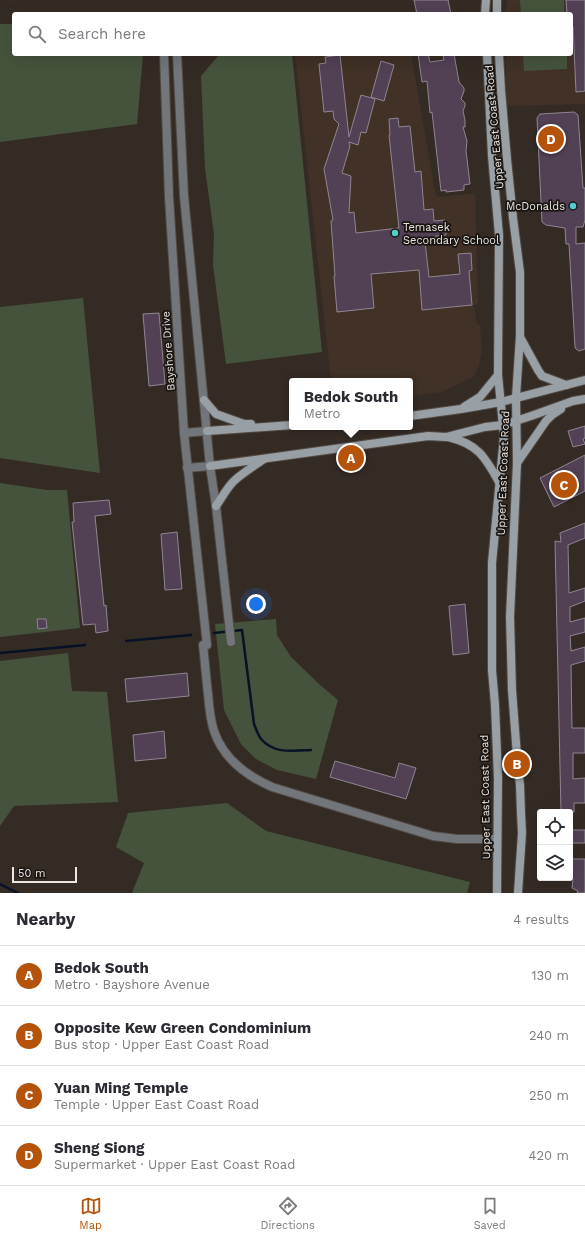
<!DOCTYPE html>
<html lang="en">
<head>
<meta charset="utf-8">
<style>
  body { margin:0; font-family:"Work Sans",sans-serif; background:#f2f2f3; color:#2b2b33 }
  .controls { position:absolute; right:12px; bottom:12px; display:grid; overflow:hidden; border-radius:4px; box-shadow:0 4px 16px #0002 }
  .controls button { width:36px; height:36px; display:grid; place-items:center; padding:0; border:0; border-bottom:1px solid #e1e1e2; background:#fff; color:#2b2b33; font:20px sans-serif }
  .scale { position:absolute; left:12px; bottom:10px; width:65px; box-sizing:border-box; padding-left:4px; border:2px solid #ede6e2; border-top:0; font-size:11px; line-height:14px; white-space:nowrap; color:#ede6e2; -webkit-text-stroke:3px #191512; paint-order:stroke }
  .you { position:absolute; left:256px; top:604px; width:14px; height:14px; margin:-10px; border:3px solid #fff; border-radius:50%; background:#1a73e8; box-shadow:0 0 0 6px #1a73e833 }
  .badge { display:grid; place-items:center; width:26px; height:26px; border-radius:50%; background:#b45309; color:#fff; font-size:13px; font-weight:700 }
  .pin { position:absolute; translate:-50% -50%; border:2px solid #fff; box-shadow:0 1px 4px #0006 }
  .popup { position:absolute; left:289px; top:378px; width:124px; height:52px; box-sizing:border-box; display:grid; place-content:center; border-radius:4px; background:#fff; filter:drop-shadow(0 1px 3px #0005); font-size:13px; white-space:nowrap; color:#7c7c81 }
  .popup b { font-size:15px; color:#2b2b33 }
  .popup::after { content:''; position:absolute; left:50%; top:100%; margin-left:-8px; border:8px solid transparent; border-top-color:#fff }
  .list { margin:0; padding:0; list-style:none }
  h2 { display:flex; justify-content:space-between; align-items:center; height:52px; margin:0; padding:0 16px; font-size:17px }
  h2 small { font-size:13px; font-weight:400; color:#7c7c81 }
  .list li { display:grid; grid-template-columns:26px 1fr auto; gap:12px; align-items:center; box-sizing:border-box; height:60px; padding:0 16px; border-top:1px solid #e1e1e2 }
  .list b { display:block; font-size:15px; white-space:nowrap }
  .list p { margin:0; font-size:13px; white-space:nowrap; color:#7c7c81 }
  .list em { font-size:13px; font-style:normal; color:#7c7c81 }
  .icon { flex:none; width:22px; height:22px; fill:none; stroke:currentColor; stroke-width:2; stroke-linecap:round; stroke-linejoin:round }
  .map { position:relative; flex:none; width:585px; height:893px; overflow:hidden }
  .search { position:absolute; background:#fff; box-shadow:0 4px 16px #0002; left:12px; right:12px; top:12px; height:44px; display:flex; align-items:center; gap:10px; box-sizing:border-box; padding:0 14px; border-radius:4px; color:#7c7c81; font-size:15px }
  .sheet { height:292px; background:#fff }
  nav { display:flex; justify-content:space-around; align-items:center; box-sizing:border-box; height:56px; border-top:1px solid #e1e1e2; background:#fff; font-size:11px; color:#7c7c81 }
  nav a { display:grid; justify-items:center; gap:2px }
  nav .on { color:#b45309 }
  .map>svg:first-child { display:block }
  .built { fill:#413127 }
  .green { fill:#46533c }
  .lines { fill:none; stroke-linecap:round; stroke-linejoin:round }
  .stream { stroke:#071324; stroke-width:2.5 }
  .building { fill:#524054; stroke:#8f8691 }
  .minor-casing { stroke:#524943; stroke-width:10 }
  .tertiary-casing { stroke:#524943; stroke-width:10 }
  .secondary-casing { stroke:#524943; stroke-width:10 }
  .minor { stroke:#72767a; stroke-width:8 }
  .tertiary { stroke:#72767a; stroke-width:8 }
  .secondary { stroke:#98a0a6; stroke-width:8 }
  .poi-dot { fill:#53cdc9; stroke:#191512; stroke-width:1.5 }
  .labels { text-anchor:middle; stroke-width:3.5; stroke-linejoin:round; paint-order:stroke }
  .street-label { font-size:11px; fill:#ede6e2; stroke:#191512 }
  .poi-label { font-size:11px; fill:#ede6e2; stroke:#191512; text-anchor:end }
</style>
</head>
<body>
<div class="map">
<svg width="585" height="893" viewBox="0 0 585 893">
  <rect width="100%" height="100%" fill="#352b25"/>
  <g class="built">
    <polygon points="507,0 585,0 585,104 506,106 506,54 571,54 571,14 506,14"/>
    <polygon points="295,54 411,54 436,196 438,197 475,193 478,304 474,305 477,325 480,325 482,351 479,366 473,377 442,392 410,396 410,381 331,381"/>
  </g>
  <g class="green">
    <polygon points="520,0 564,0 564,14 521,14"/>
    <polygon points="0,24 14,24 14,54 143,54 137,124 0,142"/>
    <polygon points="245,54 292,54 322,352 226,364 213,265 214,234 205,168 201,76 218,56"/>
    <polygon points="523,54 567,54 567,69 524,71"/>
    <polygon points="83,298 100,473 0,458 0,307"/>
    <polygon points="0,483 47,490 67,490 80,628 0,637"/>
    <polygon points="276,619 277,635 291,657 319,684 338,700 316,779 277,770 256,759 241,744 224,710 215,624"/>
    <polygon points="68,653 72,691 107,692 118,802 14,806 0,826 0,661"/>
    <polygon points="227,803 266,831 470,882 467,893 132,893 144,863 116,847 128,813"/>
  </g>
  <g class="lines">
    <g class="stream">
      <path d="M 214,633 L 242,630 L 254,724 C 256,729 258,735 261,739 C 274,754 292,751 311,750"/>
      <polyline points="126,641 191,635"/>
      <polyline points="0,653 85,645"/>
      <polyline points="0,884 18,893"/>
    </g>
  </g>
  <g class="building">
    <polygon points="414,0 448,0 451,14 417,14"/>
    <polygon points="566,0 585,0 585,91 576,92 573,26 571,26 571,14 567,14"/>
    <polygon points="418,54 428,54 430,62 444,60 443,54 454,54 459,82 464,88 464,91 461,99 465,103 465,106 463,111 465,120 465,127 463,127 467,141 466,151 470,184 464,185 464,190 446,192 446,190 441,191 432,112 430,113 427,81 422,82"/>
    <polygon points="340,55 349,137 361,95 375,99 366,133 361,132 358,145 349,142 350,146 342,173 351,176 349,213 354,212 356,233 399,228 389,135 390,135 389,119 398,118 399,127 410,126 415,172 421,171 424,210 433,209 434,221 445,220 446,235 436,236 436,241 425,242 429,277 460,274 458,254 471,253 472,270 469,271 472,305 422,310 419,270 371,274 374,308 337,312 334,276 335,276 331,221 333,220 324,169 339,124 334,119 333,111 324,112 319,64 326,63 325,57"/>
    <polygon points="381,61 394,65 384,101 371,97"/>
    <polygon points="574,112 578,115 583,188 585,188 585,220 583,227 576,227 576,244 585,243 585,349 579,351 576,349 575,347 569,244 566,244 565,228 546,225 542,222 537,118 540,114"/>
    <polygon points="159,313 165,384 149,386 143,314"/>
    <polygon points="585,426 585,438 583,439 585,444 573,447 568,431"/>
    <polygon points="585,455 585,491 554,507 540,478"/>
    <polygon points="109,500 111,514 95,516 104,606 106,605 108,631 96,633 95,624 83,625 72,522 74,522 73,503"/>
    <polygon points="585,523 585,538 568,545 569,593 585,588 585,601 570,607 570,622 585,618 585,632 570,636 571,651 585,647 585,661 571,665 572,728 585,728 585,753 573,753 573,779 585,778 585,803 574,803 574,812 561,812 555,541 561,542 560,533"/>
    <polygon points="177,532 182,589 165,590 161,534"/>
    <polygon points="465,604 469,653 453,655 449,606"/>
    <polygon points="37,619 46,619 47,628 38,629"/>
    <polygon points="187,673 189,696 127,702 125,679"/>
    <polygon points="164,731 166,758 135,761 133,735"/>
    <polygon points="335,761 395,778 399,763 416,768 406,799 330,777"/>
    <rect x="570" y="830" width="15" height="13"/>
    <polygon points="570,859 585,859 585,893 577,893 578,891 572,888 573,879 570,879"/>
  </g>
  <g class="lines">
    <defs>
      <path id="minor" d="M 203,645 C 205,662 206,678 208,694 C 209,706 210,719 214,731 C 223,758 247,776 272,787 L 433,836 L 457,839 L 497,839"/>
      <g id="tertiary">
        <polyline points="164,54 169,197 184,433 207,645"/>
        <polyline points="177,54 184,196 210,466 216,506 231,642"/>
        <polyline points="184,433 207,431"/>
        <polyline points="187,468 210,466"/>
      </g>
      <g id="secondary">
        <polyline points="497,0 497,14"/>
        <polyline points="485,14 486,0"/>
        <polyline points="487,54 492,156 499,235 498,375 504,436 492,563 492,670 495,705 498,778 497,893"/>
        <polyline points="499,54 501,90 507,159 513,218 520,272 520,336 516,397 517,463 510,617 512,690 518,769 520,785 521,813 522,833 518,893"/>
        <polyline points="520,337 538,370 542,376 566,385"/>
        <polyline points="204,400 216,414 244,424 251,424"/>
        <polyline points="464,407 480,397 498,375"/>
        <polyline points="410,416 461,409 501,402 585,380"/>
        <polyline points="207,431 292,425"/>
        <path d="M 448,437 C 478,444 485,457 499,482"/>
        <polyline points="517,463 546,421 552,415 561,409"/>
        <polyline points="210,466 428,436 446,437 485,427 503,425 531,416 573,401 585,399"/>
        <path d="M 216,506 C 222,498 227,487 235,480 C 244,472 254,466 264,459"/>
      </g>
    </defs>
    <use href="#minor" class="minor-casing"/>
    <use href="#tertiary" class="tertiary-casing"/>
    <use href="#secondary" class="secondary-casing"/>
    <use href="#minor" class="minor"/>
    <use href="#tertiary" class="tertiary"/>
    <use href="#secondary" class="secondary"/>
  </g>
  <g class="poi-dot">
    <circle cx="573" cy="206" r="4"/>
    <circle cx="395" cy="233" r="4"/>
  </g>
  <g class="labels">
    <g class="street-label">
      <text transform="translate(494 127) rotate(-95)" y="4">Upper East Coast Road</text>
      <text transform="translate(168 351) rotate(-94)" y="4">Bayshore Drive</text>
      <text transform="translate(503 473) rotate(-88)" y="4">Upper East Coast Road</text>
      <text transform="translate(485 797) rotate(-91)" y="4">Upper East Coast Road</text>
    </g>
    <g class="poi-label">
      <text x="565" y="210">McDonalds</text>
      <text x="403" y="231" text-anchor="start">Temasek<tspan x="403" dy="13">Secondary School</tspan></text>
    </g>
  </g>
</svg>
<div class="controls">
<button><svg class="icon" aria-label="locate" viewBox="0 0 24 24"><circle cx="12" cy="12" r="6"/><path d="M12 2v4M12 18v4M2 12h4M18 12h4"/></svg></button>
<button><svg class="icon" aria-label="layers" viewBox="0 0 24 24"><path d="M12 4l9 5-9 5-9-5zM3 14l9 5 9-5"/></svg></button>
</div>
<div class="scale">50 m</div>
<div class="you"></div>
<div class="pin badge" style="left:351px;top:458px">A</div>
<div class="popup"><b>Bedok South</b>Metro</div>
<div class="pin badge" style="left:517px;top:764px">B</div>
<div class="pin badge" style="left:564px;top:485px">C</div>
<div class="pin badge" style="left:551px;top:139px">D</div>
<div class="search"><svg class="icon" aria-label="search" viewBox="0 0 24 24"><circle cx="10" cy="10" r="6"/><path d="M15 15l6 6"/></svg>Search here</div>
</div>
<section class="sheet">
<h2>Nearby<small>4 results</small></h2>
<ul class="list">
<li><span class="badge">A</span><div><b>Bedok South</b><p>Metro · Bayshore Avenue</p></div><em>130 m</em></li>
<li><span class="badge">B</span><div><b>Opposite Kew Green Condominium</b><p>Bus stop · Upper East Coast Road</p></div><em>240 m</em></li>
<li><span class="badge">C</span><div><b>Yuan Ming Temple</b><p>Temple · Upper East Coast Road</p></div><em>250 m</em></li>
<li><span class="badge">D</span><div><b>Sheng Siong</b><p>Supermarket · Upper East Coast Road</p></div><em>420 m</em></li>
</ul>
</section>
<nav>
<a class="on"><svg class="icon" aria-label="map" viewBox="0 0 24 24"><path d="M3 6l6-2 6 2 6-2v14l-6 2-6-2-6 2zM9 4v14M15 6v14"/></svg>Map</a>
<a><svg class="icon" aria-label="directions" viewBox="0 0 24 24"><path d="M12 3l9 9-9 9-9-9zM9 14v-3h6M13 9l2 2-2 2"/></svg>Directions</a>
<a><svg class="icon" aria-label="saved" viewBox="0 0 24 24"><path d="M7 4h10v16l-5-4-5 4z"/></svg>Saved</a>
</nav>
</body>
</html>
